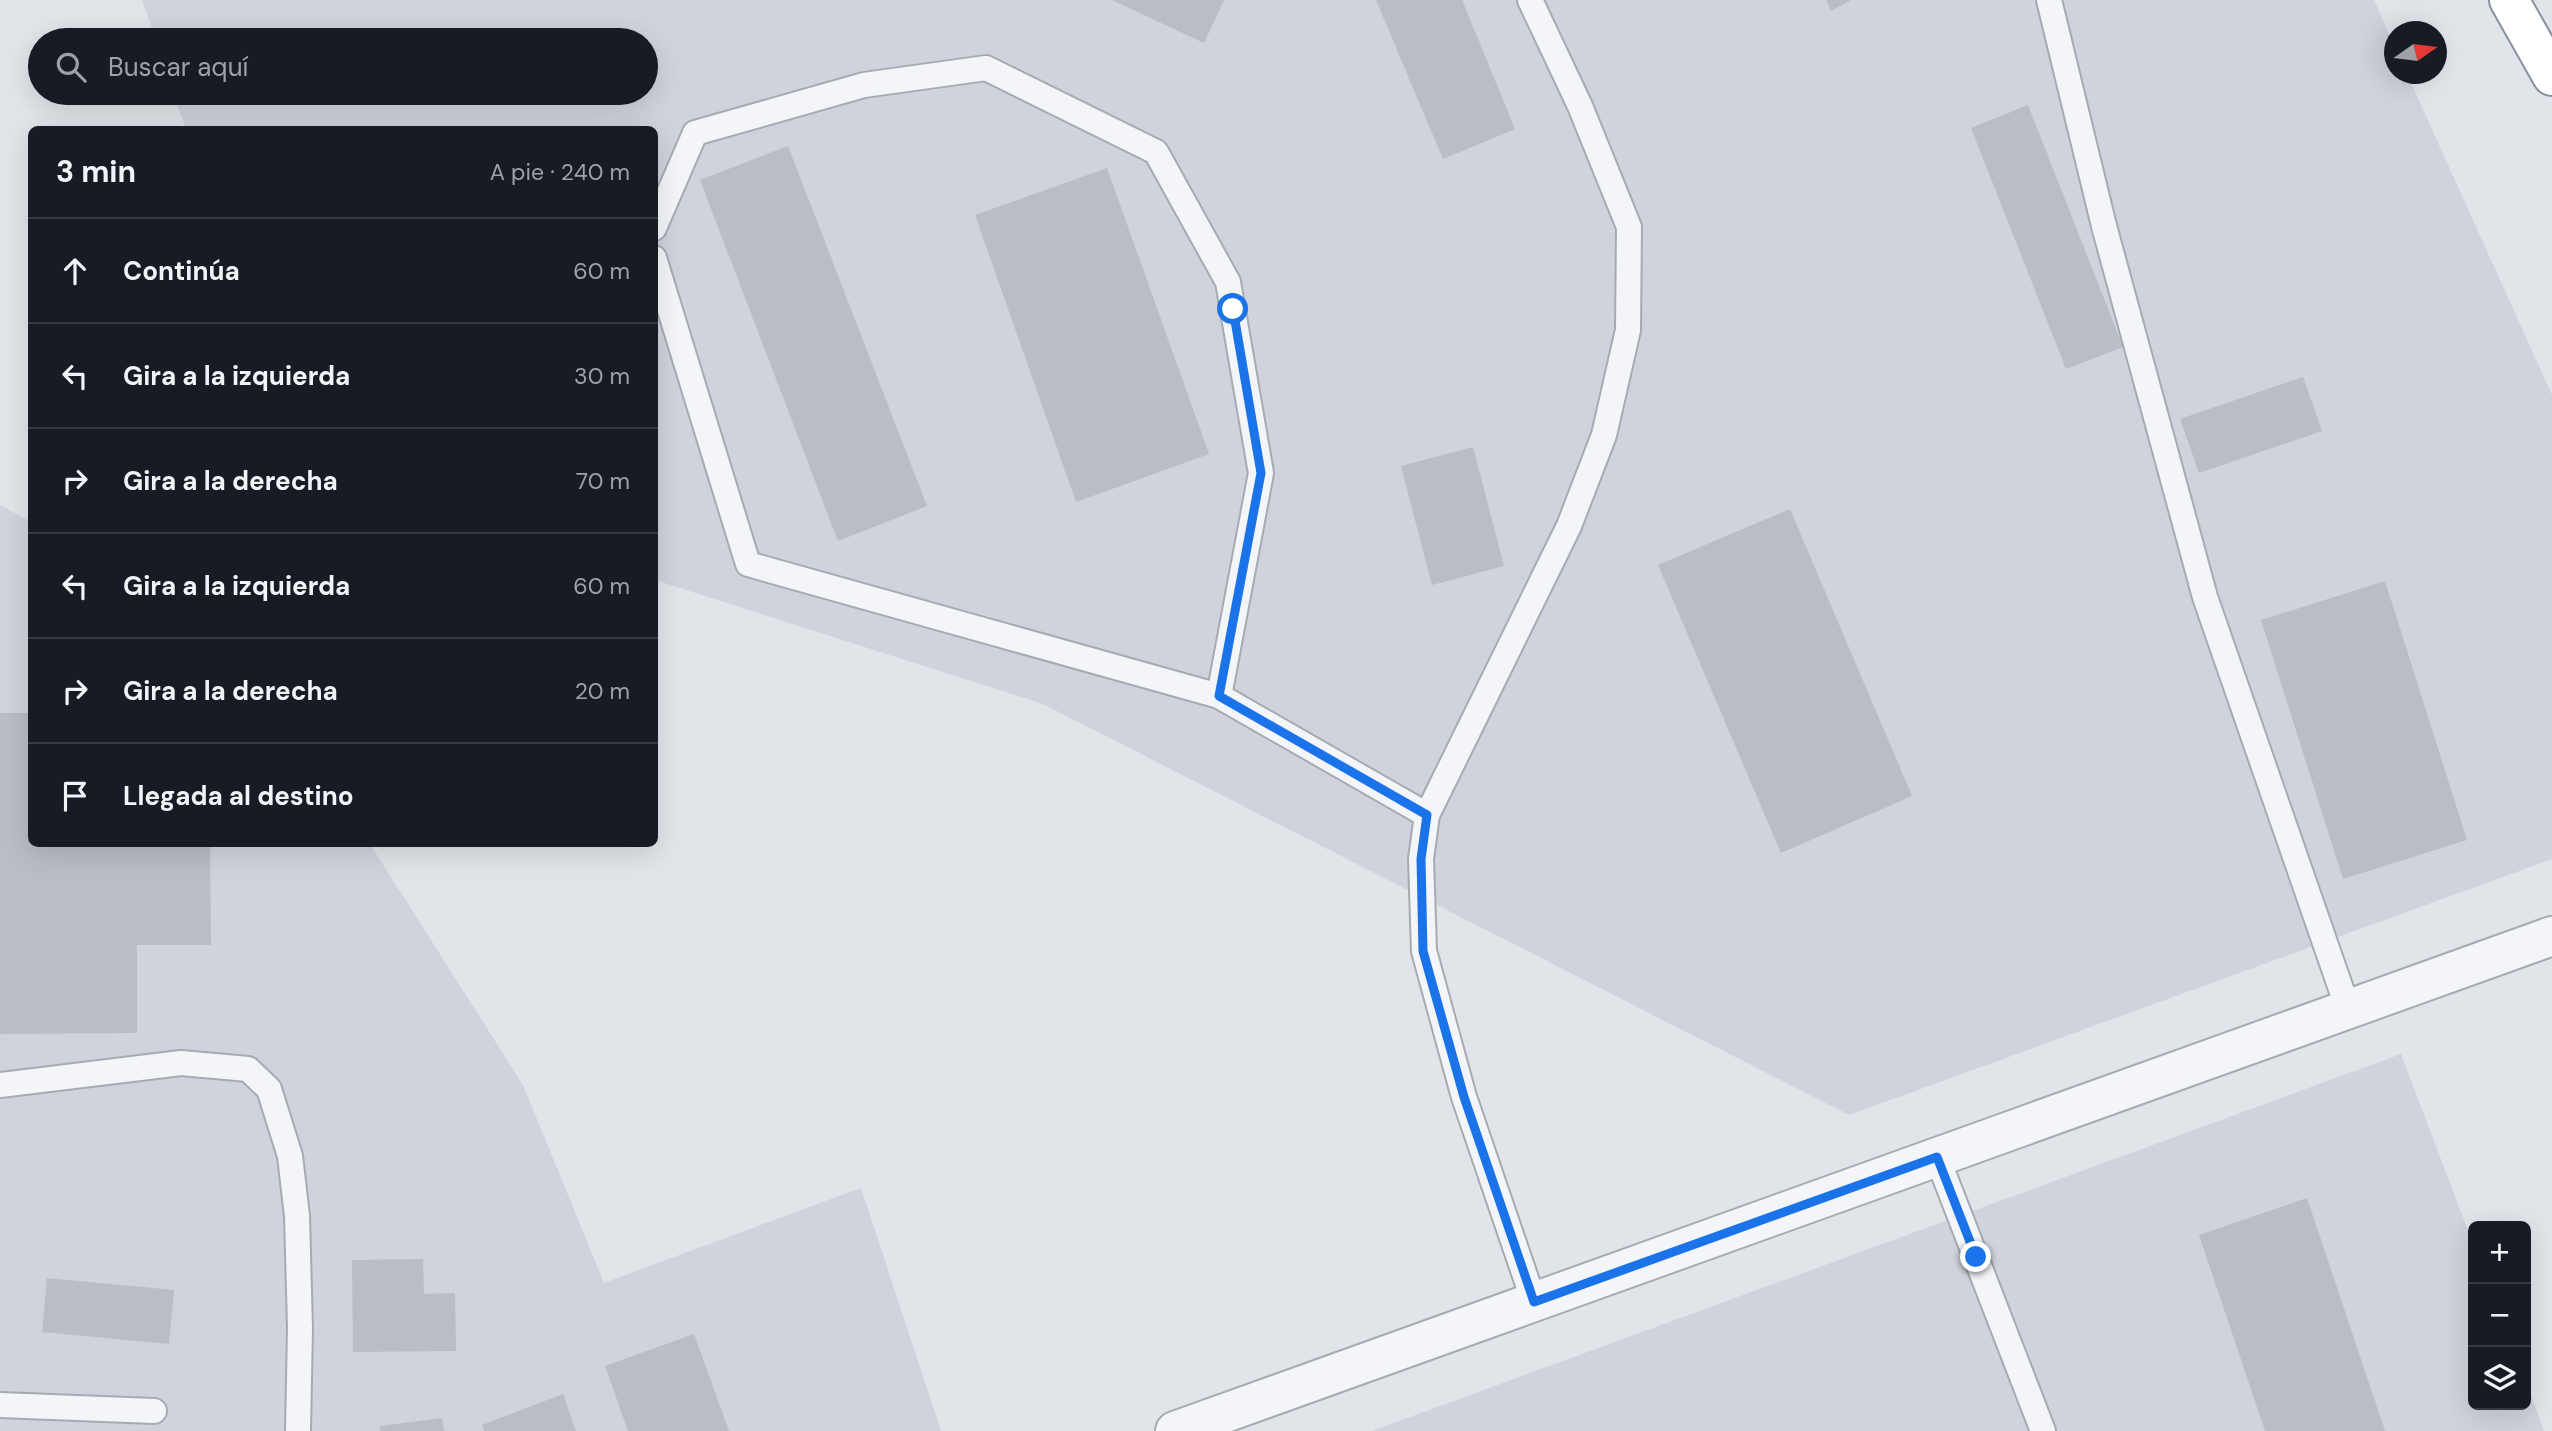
<!DOCTYPE html>
<html lang="es">
<head>
<meta charset="utf-8">
<style>
  body { margin:0; font-family:"DM Sans",sans-serif; background:#20242c; color:#f1f3f6 }
  .controls { position:absolute; right:21px; bottom:21px; display:grid; overflow:hidden; border-radius:10px; box-shadow:0 7px 28px #0002 }
  .controls button { width:63px; height:63px; display:grid; place-items:center; padding:0; border:0; border-bottom:2px solid #363941; background:#171b24; color:#f1f3f6; font:35px sans-serif }
  .compass { position:absolute; left:2384px; top:21px; width:63px; height:63px; border-radius:50%; background:#171b24; box-shadow:0 7px 28px #0002; rotate:76deg }
  .stop { position:absolute; width:21px; height:21px; margin:-16px; border:5px solid #1a73e8; border-radius:50%; background:#fff }
  .stop.end { background:#1a73e8; border-color:#fff; box-shadow:0 2px 7px #0008 }
  .list { margin:0; padding:0; list-style:none }
  h2 { display:flex; justify-content:space-between; align-items:center; height:91px; margin:0; padding:0 28px; font-size:30px }
  h2 small { font-size:23px; font-weight:400; color:#9ea1a6 }
  .list li { display:grid; grid-template-columns:46px 1fr auto; gap:21px; align-items:center; box-sizing:border-box; height:105px; padding:0 28px; border-top:2px solid #363941 }
  .list b { display:block; font-size:26px; white-space:nowrap }
  .list em { font-size:23px; font-style:normal; color:#9ea1a6 }
  .icon { flex:none; width:38px; height:38px; fill:none; stroke:currentColor; stroke-width:2; stroke-linecap:round; stroke-linejoin:round }
  .map { position:relative; flex:none; width:2552px; height:1431px; overflow:hidden }
  .search { position:absolute; background:#171b24; box-shadow:0 7px 28px #0002; left:28px; top:28px; width:630px; height:77px; display:flex; align-items:center; gap:18px; box-sizing:border-box; padding:0 24px; border-radius:38px; color:#9ea1a6; font-size:26px }
  .panel { position:absolute; background:#171b24; box-shadow:0 7px 28px #0002; left:28px; top:126px; width:630px; height:721px; border-radius:10px }
  .map>svg:first-child { display:block }
  .built { fill:#cfd3db }
  .building { fill:#b8bdc6 }
  .lines { fill:none; stroke-linecap:round; stroke-linejoin:round }
  .lane-casing { stroke:#a6abb3; stroke-width:28 }
  .street-casing { stroke:#a6abb3; stroke-width:42 }
  .highway-casing { stroke:#8891a0; stroke-width:42 }
  .lane { stroke:#f4f5f8; stroke-width:24 }
  .street { stroke:#f4f5f8; stroke-width:38 }
  .highway { stroke:#fff; stroke-width:38 }
  .route { stroke:#1a73e8; stroke-width:9 }
</style>
</head>
<body>
<div class="map">
<svg width="2552" height="1431" viewBox="0 0 2552 1431">
  <rect width="100%" height="100%" fill="#e1e4e9"/>
  <g class="built">
    <polygon points="142,0 2374,0 2394,45 2394,74 2407,74 2552,395 2552,859 1849,1115 1043,704 655,580 654,130 186,129 173,93 646,93 646,40 156,40"/>
    <polygon points="0,505 31,522 32,844 370,844 523,1085 604,1283 861,1188 941,1431 0,1431"/>
    <polygon points="2401,1054 2473,1244 2473,1405 2526,1405 2526,1382 2544,1431 1372,1431"/>
  </g>
  <g class="building">
    <polygon points="1112,0 1224,0 1204,43"/>
    <polygon points="1376,0 1462,0 1515,129 1443,159"/>
    <polygon points="1826,0 1851,0 1831,11"/>
    <polygon points="2028,105 2123,347 2066,369 1971,128"/>
    <polygon points="788,146 927,506 838,541 700,180"/>
    <polygon points="1107,168 1209,454 1076,502 975,215"/>
    <polygon points="2303,377 2322,431 2199,473 2180,419"/>
    <polygon points="1473,447 1504,566 1432,585 1401,466"/>
    <polygon points="1790,509 1912,796 1781,853 1658,565"/>
    <polygon points="2385,581 2467,840 2343,879 2261,620"/>
    <polygon points="0,713 32,713 32,844 210,844 211,945 137,945 137,1033 0,1034"/>
    <polygon points="2307,1198 2385,1431 2265,1431 2199,1235"/>
    <polygon points="423,1259 424,1294 455,1293 456,1351 353,1352 352,1260"/>
    <polygon points="47,1278 174,1290 169,1344 42,1332"/>
    <polygon points="694,1334 729,1431 628,1431 605,1366"/>
    <polygon points="563,1394 576,1431 484,1431 482,1425"/>
    <polygon points="442,1418 444,1431 380,1431 380,1426"/>
  </g>
  <g class="lines">
    <defs>
      <g id="lane">
        <polyline points="1530,0 1580,106 1629,227 1628,330 1604,435 1569,526 1427,815 1421,859 1424,951 1464,1097 1534,1302"/>
        <polyline points="2049,0 2104,226 2205,597 2348,1009"/>
        <polyline points="654,228 695,133 864,85 986,68 1156,152 1228,282 1261,473 1219,696"/>
        <polyline points="654,258 748,564 1219,696 1427,815"/>
        <polyline points="0,1085 181,1063 248,1069 269,1089 290,1156 297,1216 300,1328 298,1431"/>
        <polyline points="1937,1157 2043,1431"/>
        <polyline points="0,1405 154,1411"/>
      </g>
      <polyline id="street" points="1175,1431 2552,936"/>
      <polyline id="highway" points="2509,0 2552,76"/>
    </defs>
    <use href="#lane" class="lane-casing"/>
    <use href="#street" class="street-casing"/>
    <use href="#highway" class="highway-casing"/>
    <use href="#lane" class="lane"/>
    <use href="#street" class="street"/>
    <use href="#highway" class="highway"/>
  </g>
  <g class="lines">
    <polyline class="route" points="1233,309 1261,473 1219,696 1427,815 1421,859 1423,951 1464,1097 1534,1302 1937,1157 1976,1257"/>
  </g>
</svg>
<div class="controls">
<button>+</button>
<button>−</button>
<button><svg class="icon" aria-label="layers" viewBox="0 0 24 24"><path d="M12 4l9 5-9 5-9-5zM3 14l9 5 9-5"/></svg></button>
</div>
<svg class="compass" viewBox="-18 -18 36 36"><path d="M0-13l5 13h-10z" fill="#e53935"/><path d="M0 13l5-13h-10z" fill="#9ea1a6"/></svg>
<div class="stop" style="left:1233px;top:309px"></div>
<div class="stop end" style="left:1976px;top:1257px"></div>
<div class="search"><svg class="icon" aria-label="search" viewBox="0 0 24 24"><circle cx="10" cy="10" r="6"/><path d="M15 15l6 6"/></svg>Buscar aquí</div>
<section class="panel">
<h2>3 min<small>A pie · 240 m</small></h2>
<ul class="list">
<li><svg class="icon" aria-label="ahead" viewBox="0 0 24 24"><path d="M12 20V5M6 11l6-6 6 6"/></svg><div><b>Continúa</b></div><em>60 m</em></li>
<li><svg class="icon" aria-label="left" viewBox="0 0 24 24"><path d="M17 20v-9H6M10 6l-5 5 5 5"/></svg><div><b>Gira a la izquierda</b></div><em>30 m</em></li>
<li><svg class="icon" aria-label="right" viewBox="0 0 24 24"><path d="M7 20v-9h11M14 6l5 5-5 5"/></svg><div><b>Gira a la derecha</b></div><em>70 m</em></li>
<li><svg class="icon" aria-label="left" viewBox="0 0 24 24"><path d="M17 20v-9H6M10 6l-5 5 5 5"/></svg><div><b>Gira a la izquierda</b></div><em>60 m</em></li>
<li><svg class="icon" aria-label="right" viewBox="0 0 24 24"><path d="M7 20v-9h11M14 6l5 5-5 5"/></svg><div><b>Gira a la derecha</b></div><em>20 m</em></li>
<li><svg class="icon" aria-label="arrive" viewBox="0 0 24 24"><path d="M6 21V4h12l-3 4 3 4H6"/></svg><div><b>Llegada al destino</b></div></li>
</ul>
</section>
</div>
</body>
</html>
